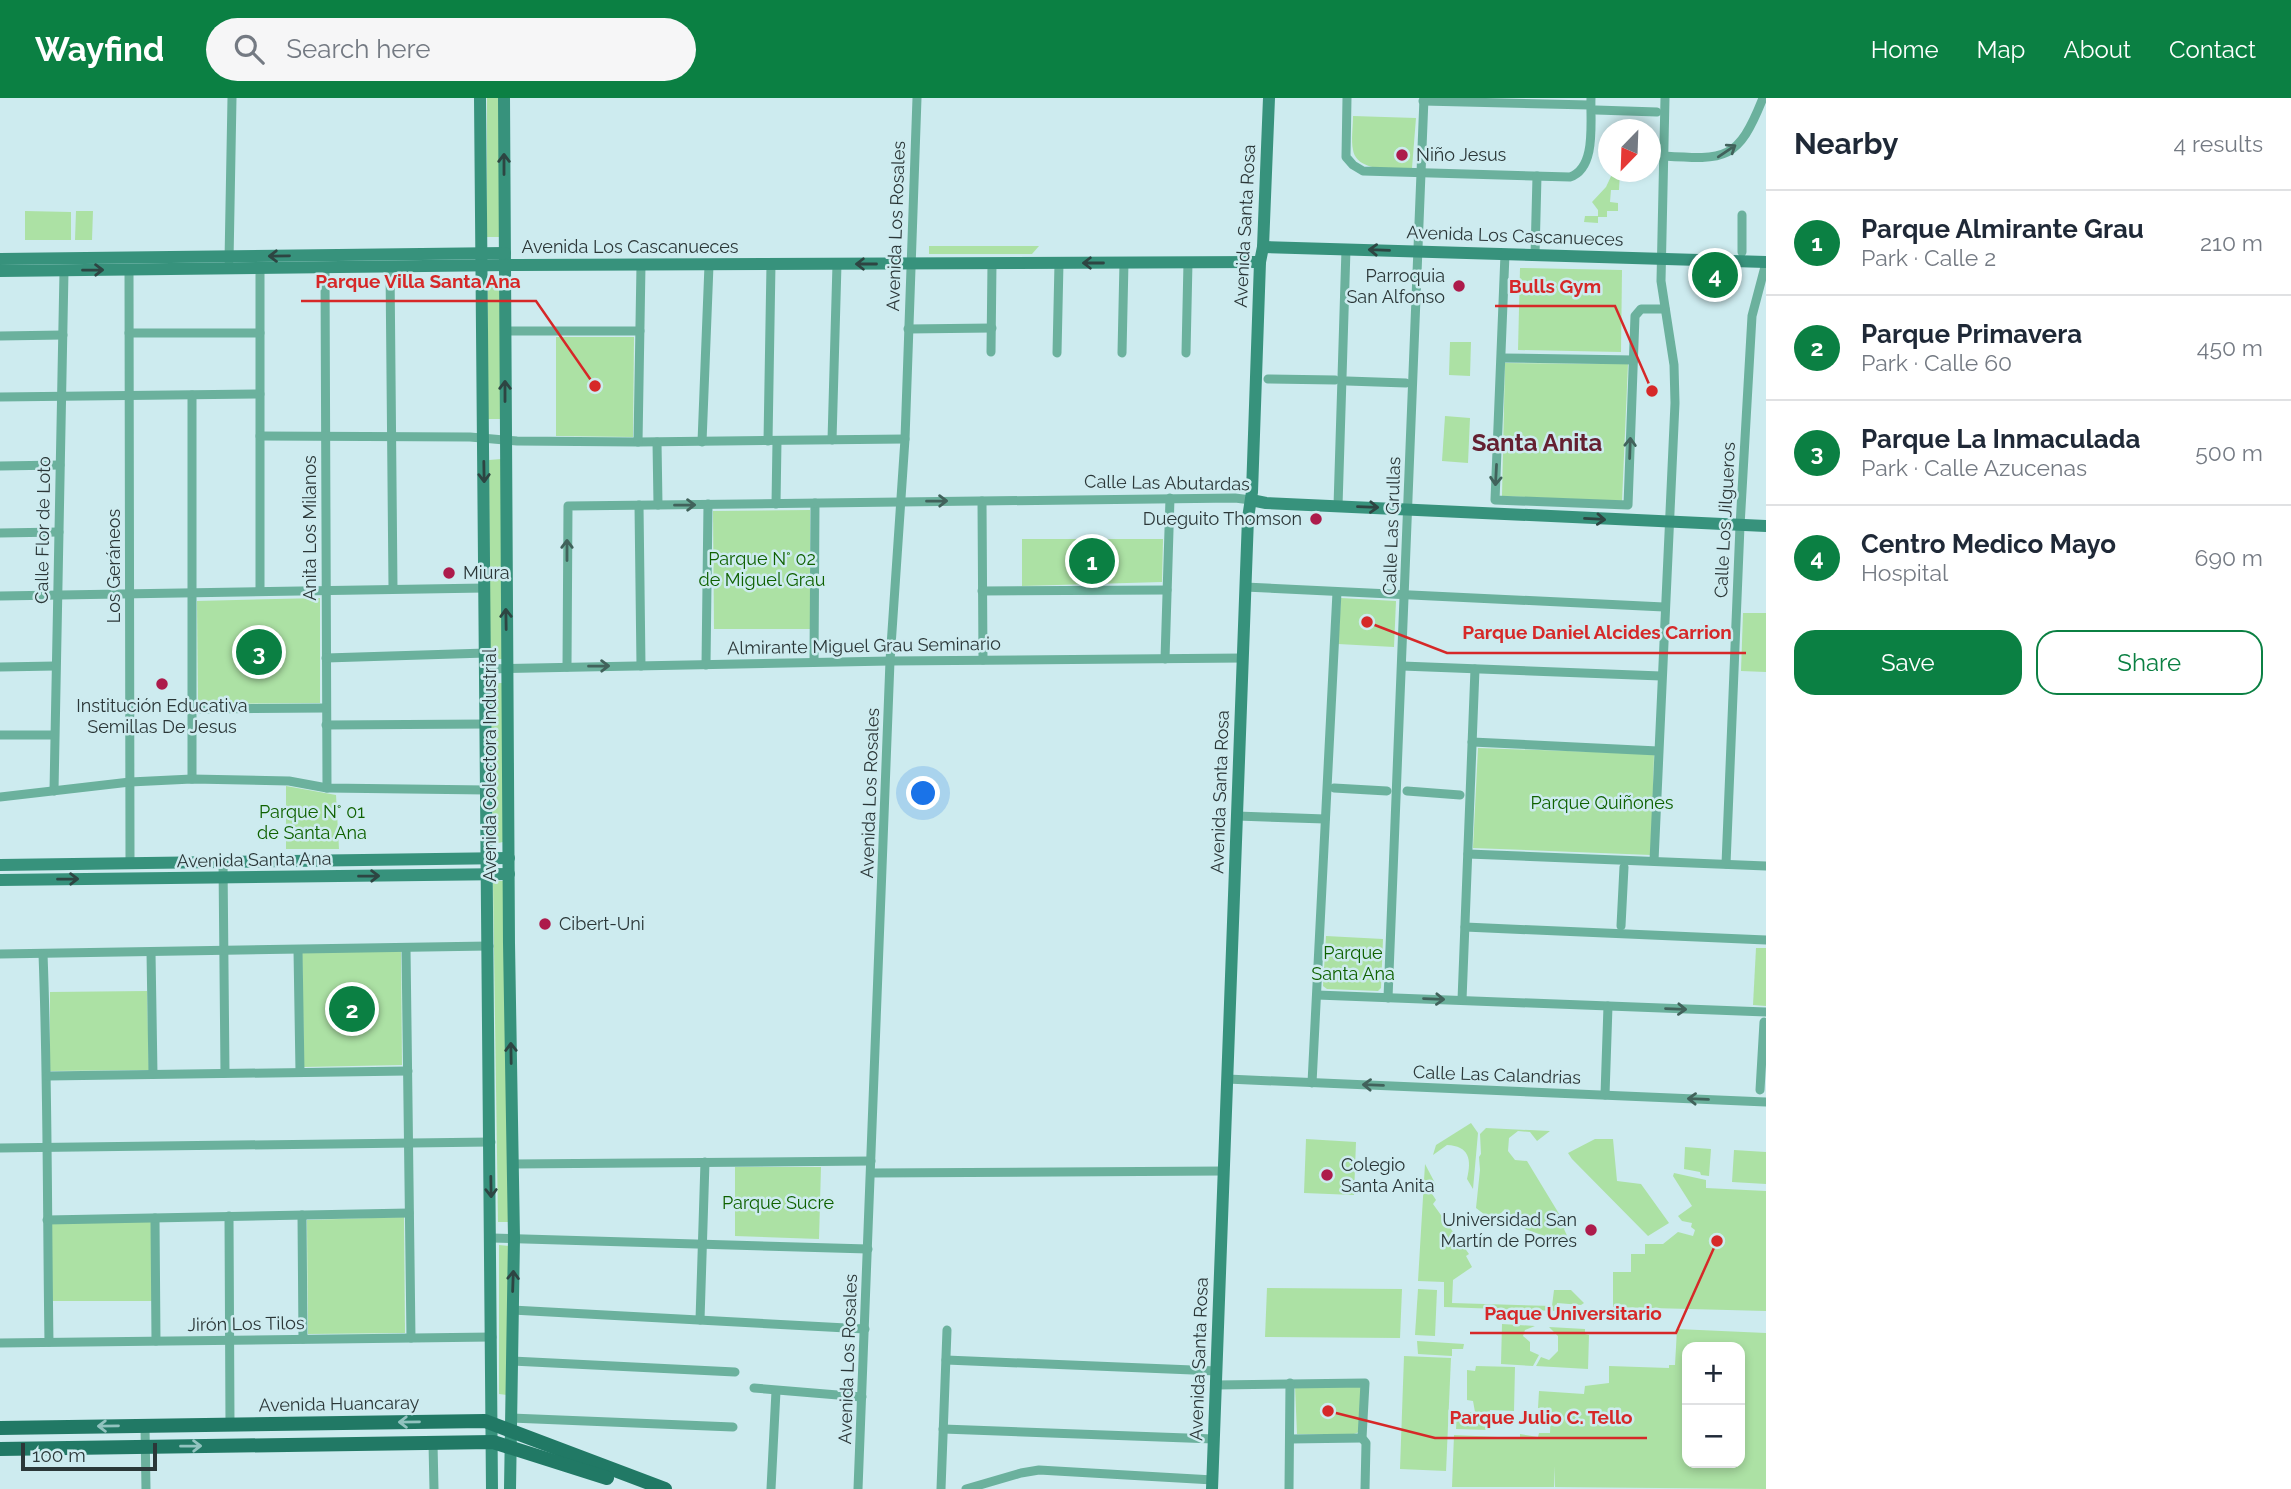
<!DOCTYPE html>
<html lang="en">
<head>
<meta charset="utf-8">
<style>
  body { margin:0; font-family:Raleway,sans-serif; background:#f6f6f7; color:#1f2937 }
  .controls { position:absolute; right:21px; bottom:21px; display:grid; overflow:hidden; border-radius:14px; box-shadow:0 4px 10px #0003 }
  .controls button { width:63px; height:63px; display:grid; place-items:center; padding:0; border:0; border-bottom:2px solid #e0e1e3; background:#fff; color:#1f2937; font:35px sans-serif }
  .compass { position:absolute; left:1598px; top:21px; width:63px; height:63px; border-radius:50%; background:#fff; box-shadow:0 4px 10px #0003; rotate:203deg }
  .scale { position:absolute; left:21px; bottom:18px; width:136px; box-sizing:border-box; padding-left:7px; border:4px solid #2b3738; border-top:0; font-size:19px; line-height:24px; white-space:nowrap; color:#2b3738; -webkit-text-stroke:5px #cdebef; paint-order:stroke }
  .you { position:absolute; left:924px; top:696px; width:24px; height:24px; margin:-18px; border:5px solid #fff; border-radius:50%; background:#1a73e8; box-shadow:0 0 0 10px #1a73e833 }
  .badge { display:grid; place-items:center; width:46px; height:46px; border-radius:50%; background:#0b8043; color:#fff; font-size:23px; font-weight:700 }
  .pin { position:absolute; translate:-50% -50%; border:4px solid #fff; box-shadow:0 2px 7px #0006 }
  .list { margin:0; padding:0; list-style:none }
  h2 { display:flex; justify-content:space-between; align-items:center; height:91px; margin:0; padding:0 28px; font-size:30px }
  h2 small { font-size:23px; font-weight:400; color:#747a83 }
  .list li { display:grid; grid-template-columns:46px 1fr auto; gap:21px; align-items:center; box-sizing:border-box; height:105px; padding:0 28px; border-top:2px solid #e0e1e3 }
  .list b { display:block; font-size:26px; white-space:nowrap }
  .list p { margin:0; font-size:23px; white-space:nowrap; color:#747a83 }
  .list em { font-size:23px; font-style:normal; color:#747a83 }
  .actions { display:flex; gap:14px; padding:21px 28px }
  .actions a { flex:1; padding:16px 0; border:2px solid #0b8043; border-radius:21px; text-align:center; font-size:24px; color:#0b8043 }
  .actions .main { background:#0b8043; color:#fff }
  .icon { flex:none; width:38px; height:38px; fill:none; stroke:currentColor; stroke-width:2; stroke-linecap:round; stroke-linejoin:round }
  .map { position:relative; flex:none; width:1766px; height:1391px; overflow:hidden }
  header { display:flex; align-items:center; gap:42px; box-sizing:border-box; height:98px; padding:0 35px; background:#0b8043; color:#fff }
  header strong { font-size:33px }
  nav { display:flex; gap:38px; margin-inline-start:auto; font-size:24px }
  .search { width:490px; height:63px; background:#f6f6f7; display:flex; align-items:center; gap:18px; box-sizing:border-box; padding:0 24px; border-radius:38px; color:#747a83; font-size:26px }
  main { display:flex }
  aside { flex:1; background:#fff }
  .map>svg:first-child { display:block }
  .green { fill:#ace1a4; fill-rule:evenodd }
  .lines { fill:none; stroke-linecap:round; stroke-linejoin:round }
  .street { stroke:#6bb19d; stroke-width:9 }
  .secondary { stroke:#37927c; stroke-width:12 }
  .primary { stroke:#217965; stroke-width:14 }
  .oneway { stroke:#41625b }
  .oneway2 { stroke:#2d4542 }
  .oneway3 { stroke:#91c3bf }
  .poi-dot { fill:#ad1b4b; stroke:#cdebef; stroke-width:2.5 }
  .labels { text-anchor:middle; stroke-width:5; stroke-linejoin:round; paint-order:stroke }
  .poi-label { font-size:18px; fill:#2b3738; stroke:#cdebef; text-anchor:start }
  .street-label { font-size:18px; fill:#2b3738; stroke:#cdebef }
  .park-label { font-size:18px; fill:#0f6100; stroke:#cdebef }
  .district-label { font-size:24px; font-weight:bold; fill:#652031; stroke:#cdebef }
  .leader { fill:none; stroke:#d62828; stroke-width:2.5 }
  .callout-dot { fill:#d62828; stroke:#cdebef; stroke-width:2.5 }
  .callout-label { font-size:19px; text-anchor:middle; font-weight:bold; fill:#d62828; stroke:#cdebef; stroke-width:5; stroke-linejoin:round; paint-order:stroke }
</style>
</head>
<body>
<header>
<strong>Wayfind</strong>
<div class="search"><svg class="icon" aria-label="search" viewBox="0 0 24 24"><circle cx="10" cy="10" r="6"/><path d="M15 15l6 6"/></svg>Search here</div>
<nav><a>Home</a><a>Map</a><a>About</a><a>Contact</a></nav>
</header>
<main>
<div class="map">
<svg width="1766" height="1391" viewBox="0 0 1766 1391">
  <rect width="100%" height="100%" fill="#cdebef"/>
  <g class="green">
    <polygon points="487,0 499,0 500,139 487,139"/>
    <path d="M 1353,18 L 1416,20 L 1412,70 C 1396,72 1356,74 1353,52 C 1351,42 1353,29 1353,18 Z"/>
    <polygon points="1613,74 1620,74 1619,92 1611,92 1610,104 1618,105 1618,113 1607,113 1607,119 1598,119 1598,125 1584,124 1585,118 1598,118 1598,112 1592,104 1606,89"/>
    <polygon points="25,113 71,114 71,142 25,142"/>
    <polygon points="76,113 93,113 92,142 75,142"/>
    <polygon points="929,148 1039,148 1032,156 929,156"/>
    <polygon points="1520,170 1622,172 1621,254 1518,252"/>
    <polygon points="488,187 500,187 501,321 488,321"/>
    <polygon points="556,239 634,239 633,339 556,338"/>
    <polygon points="1450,244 1471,244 1470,278 1449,277"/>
    <polygon points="1505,265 1628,266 1622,403 1502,398"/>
    <polygon points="1445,318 1470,320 1468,365 1442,363"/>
    <polygon points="501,361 502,561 490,561 489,362"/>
    <polygon points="810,412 810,531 714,531 713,413"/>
    <polygon points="1022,441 1163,441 1162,484 1022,488"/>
    <polygon points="320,500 320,605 198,606 197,503"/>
    <polygon points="1341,500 1396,503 1394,549 1338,546"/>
    <polygon points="1743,515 1766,515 1766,574 1741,573"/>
    <polygon points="489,585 502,585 503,744 493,746"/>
    <polygon points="1478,650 1654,656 1651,757 1473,750"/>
    <polygon points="286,688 336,697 339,751 286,751"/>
    <polygon points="493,783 503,783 509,1124 498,1124"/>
    <polygon points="1326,838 1383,841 1381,890 1378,893 1327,891 1323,888"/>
    <polygon points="1756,850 1766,850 1766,908 1753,907"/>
    <polygon points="401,853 402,967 304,969 302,854"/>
    <polygon points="147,893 149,972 50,973 50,894"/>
    <path d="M 1471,1025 L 1478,1035 L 1473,1091 L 1467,1081 C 1472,1061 1469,1048 1447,1047 L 1433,1057 L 1436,1047 Z"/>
    <polygon points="1486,1030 1550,1033 1537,1043 1530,1034 1518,1033 1509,1040 1508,1053 1515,1062 1527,1063 1567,1129 1564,1131 1569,1142 1567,1143 1562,1143 1556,1148 1547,1139 1525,1131 1505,1111 1493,1123 1476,1110 1480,1072 1479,1059 1481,1056 1480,1036"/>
    <polygon points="1306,1041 1356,1044 1354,1097 1304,1095"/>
    <polygon points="1595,1041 1613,1041 1617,1083 1641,1086 1669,1125 1648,1138 1572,1061 1568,1055"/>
    <polygon points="1685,1049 1711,1051 1709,1078 1701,1077 1700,1074 1684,1071"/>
    <polygon points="1734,1052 1766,1054 1766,1086 1732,1084"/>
    <polygon points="1425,1066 1436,1087 1429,1091 1436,1102 1433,1106 1469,1156 1466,1158 1472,1169 1453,1182 1452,1205 1552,1208 1554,1192 1571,1192 1584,1205 1581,1207 1557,1205 1556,1213 1444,1209 1444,1184 1418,1183"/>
    <polygon points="735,1069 821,1069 819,1141 735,1138"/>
    <polygon points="1674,1075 1706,1082 1706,1090 1766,1093 1766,1213 1613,1209 1613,1174 1631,1174 1631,1156 1645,1156 1645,1146 1663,1146 1678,1134 1693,1138 1695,1132 1691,1129 1692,1125 1682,1123 1678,1118 1692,1108 1673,1078"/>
    <polygon points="404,1119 405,1235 308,1236 307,1122"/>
    <polygon points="151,1123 152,1203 52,1203 50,1125"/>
    <polygon points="499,1147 509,1148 507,1297 499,1296"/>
    <polygon points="1267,1190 1402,1191 1400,1240 1265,1239"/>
    <polygon points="1418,1191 1437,1192 1435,1238 1415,1237"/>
    <polygon points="1502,1226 1535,1228 1525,1232 1523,1238 1530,1244 1530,1253 1539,1257 1533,1268 1501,1266"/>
    <polygon points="1549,1229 1585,1231 1585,1236 1589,1237 1588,1271 1536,1268 1541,1259 1549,1262 1558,1253 1558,1238"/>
    <path d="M 1677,1231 L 1766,1235 L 1766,1391 L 1555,1389 L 1555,1368 L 1554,1389 L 1452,1389 L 1454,1337 L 1520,1340 L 1520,1336 L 1538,1339 L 1539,1335 L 1550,1335 L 1551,1311 L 1538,1310 L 1539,1293 L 1584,1296 L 1585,1288 L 1609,1285 L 1609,1268 L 1669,1270 L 1669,1267 L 1675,1267 ZM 1687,1249 L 1740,1249 L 1740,1365 L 1687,1365 Z"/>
    <polygon points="1417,1243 1464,1246 1463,1251 1452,1251 1452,1258 1418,1256"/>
    <polygon points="1404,1258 1451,1260 1446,1373 1400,1371"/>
    <polygon points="1476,1268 1515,1269 1514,1313 1490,1312 1488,1332 1456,1331 1457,1314 1475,1314 1473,1303 1467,1302 1467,1272 1475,1273"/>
    <polygon points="1358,1285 1362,1292 1359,1334 1354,1336 1297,1336 1295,1288"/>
  </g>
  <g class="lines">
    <g class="street">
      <path d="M 1347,0 L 1346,59 L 1353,67 L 1363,73 L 1570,79 C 1597,70 1590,23 1591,0"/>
      <polyline points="1423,3 1590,7"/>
      <polyline points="1596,12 1657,14"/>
      <path d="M 1663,58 C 1726,62 1738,63 1763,0"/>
      <polyline points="1742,154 1742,117"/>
      <polyline points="1505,156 1495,402 1628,407 1635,218 1641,211 1665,211"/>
      <polyline points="1535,157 1537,78"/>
      <polyline points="229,163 232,0"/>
      <polyline points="390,169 393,490"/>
      <polyline points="260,170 260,493"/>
      <polyline points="325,170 327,690"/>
      <polyline points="129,172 130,765"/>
      <polyline points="908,231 992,230"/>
      <polyline points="505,233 640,233"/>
      <polyline points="129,235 260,235"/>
      <polyline points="0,238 63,237"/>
      <polyline points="991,254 992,165"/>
      <polyline points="1057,255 1059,165"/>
      <polyline points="1122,255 1124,164"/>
      <polyline points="1186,255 1188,164"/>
      <polyline points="1502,260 1634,262"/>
      <polyline points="1268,281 1335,282"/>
      <polyline points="1347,283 1406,285"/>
      <polyline points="192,297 192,681"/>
      <polyline points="0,299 260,296"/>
      <polyline points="260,338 470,339 517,343 638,344 905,341"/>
      <polyline points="832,342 837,166"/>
      <polyline points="768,343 771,166"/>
      <polyline points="638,344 641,167"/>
      <polyline points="657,344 658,407"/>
      <polyline points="702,344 709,167"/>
      <polyline points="0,368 60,367"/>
      <polyline points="982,403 983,562"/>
      <polyline points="776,406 777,343"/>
      <polyline points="639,407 641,568"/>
      <polyline points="1338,408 1346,151"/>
      <polyline points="0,435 59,434"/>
      <polyline points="1245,489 1664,509"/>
      <polyline points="982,493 1167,492"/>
      <polyline points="0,498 485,490"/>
      <polyline points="326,560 486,555"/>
      <polyline points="1165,561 1170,400"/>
      <polyline points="814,564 815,405"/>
      <polyline points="706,567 708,406"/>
      <polyline points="1402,568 1661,578"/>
      <polyline points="0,569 55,568"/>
      <polyline points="567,569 568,408 1235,400 1251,402"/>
      <polyline points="486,571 890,563 1243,560"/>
      <polyline points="192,611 326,610"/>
      <polyline points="326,627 487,626"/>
      <polyline points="0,637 53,637"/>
      <polyline points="1472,644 1658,653"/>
      <polyline points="1334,690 1387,693"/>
      <polyline points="54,693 64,173"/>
      <polyline points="1407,693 1460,697"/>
      <polyline points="0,699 130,684 192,681 289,683 327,690 487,692"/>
      <polyline points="1237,718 1325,721"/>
      <polyline points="1468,756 1766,768"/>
      <polyline points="1654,763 1675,305 1674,267 1661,183 1665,0"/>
      <polyline points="223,764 225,975"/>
      <polyline points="1726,766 1740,428 1752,218 1766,165"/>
      <polyline points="1621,828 1624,769"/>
      <polyline points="1465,829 1766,842"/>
      <polyline points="406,850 411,1240"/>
      <polyline points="298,852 300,974"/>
      <polyline points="151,854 153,976"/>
      <polyline points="0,856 489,848"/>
      <path d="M 43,856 C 48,985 47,1115 49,1244"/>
      <polyline points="1317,897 1766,914"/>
      <polyline points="1388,900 1424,0"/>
      <polyline points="1462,902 1475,571"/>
      <polyline points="48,978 408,973"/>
      <polyline points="1227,981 1766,1004"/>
      <polyline points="1312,985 1337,494"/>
      <polyline points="1760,992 1764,924"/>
      <polyline points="1605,997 1608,908"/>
      <polyline points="0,1050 491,1044"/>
      <polyline points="513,1066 871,1063"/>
      <polyline points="871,1075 1224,1073"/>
      <polyline points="302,1117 303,1241"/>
      <polyline points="229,1118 230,1326"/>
      <polyline points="155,1120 156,1243"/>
      <polyline points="47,1122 409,1115"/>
      <polyline points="492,1140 868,1151"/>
      <polyline points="512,1212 865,1231"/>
      <polyline points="700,1222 705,1064"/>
      <polyline points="0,1245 492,1239"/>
      <polyline points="946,1262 1217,1273"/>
      <polyline points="512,1263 735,1274"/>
      <polyline points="1216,1287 1365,1285 1362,1340 1366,1345 1365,1391"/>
      <polyline points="754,1290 862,1299"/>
      <polyline points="511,1320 733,1329"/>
      <polyline points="145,1328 146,1391"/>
      <polyline points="943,1331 1214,1341"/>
      <polyline points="1290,1341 1362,1340"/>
      <polyline points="433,1345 434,1391"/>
      <polyline points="771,1391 776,1293"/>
      <polyline points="858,1391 890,563 905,341 917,0"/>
      <polyline points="941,1391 947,1232"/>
      <polyline points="966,1391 1021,1375 1039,1372 1213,1382"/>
      <polyline points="1289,1391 1290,1285"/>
    </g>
    <g class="secondary">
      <polyline points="480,0 492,1391"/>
      <polyline points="504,0 509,845 514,1140 510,1391"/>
      <polyline points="1263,149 1766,164"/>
      <polyline points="0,161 505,155"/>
      <polyline points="0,173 517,167 1260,164"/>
      <polyline points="1251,402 1266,405 1766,428"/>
      <polyline points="0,767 509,760"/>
      <polyline points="0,782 509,776"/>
      <polyline points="1212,1391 1248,420 1252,394 1260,164 1263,149 1269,0"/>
    </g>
    <g class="primary">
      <polyline points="0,1330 485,1323 665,1391"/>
      <polyline points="0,1351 493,1344 607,1380"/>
    </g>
  </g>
  <defs><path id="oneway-shaft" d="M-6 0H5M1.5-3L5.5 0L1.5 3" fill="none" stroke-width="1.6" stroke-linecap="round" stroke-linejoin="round" transform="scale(1.75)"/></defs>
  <g class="oneway">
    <use href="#oneway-shaft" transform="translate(1727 53) rotate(-34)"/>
    <use href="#oneway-shaft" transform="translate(1630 350) rotate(-88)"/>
    <use href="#oneway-shaft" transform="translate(1496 377) rotate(93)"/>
    <use href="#oneway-shaft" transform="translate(937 403) rotate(-1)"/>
    <use href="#oneway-shaft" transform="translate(685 407) rotate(-1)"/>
    <use href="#oneway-shaft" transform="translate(567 452) rotate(-90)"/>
    <use href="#oneway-shaft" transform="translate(599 568) rotate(-1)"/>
    <use href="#oneway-shaft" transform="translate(1434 901) rotate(2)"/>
    <use href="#oneway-shaft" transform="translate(1676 911) rotate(2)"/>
    <use href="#oneway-shaft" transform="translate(1373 987) rotate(-178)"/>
    <use href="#oneway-shaft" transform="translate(1698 1001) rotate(-178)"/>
  </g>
  <g class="oneway2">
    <use href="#oneway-shaft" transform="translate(504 66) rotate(-90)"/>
    <use href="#oneway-shaft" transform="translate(1379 152) rotate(-178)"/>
    <use href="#oneway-shaft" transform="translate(279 158) rotate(179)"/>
    <use href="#oneway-shaft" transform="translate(1093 165) rotate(180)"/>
    <use href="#oneway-shaft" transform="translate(866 166) rotate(180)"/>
    <use href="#oneway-shaft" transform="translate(93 172) rotate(-1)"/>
    <use href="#oneway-shaft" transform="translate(505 293) rotate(-90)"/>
    <use href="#oneway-shaft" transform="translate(484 374) rotate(89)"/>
    <use href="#oneway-shaft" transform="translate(1368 409) rotate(2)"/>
    <use href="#oneway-shaft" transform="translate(1595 421) rotate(3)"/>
    <use href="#oneway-shaft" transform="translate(506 521) rotate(-91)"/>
    <use href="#oneway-shaft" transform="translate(369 778) rotate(-1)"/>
    <use href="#oneway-shaft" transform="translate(68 781) rotate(-1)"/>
    <use href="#oneway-shaft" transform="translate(511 955) rotate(-91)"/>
    <use href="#oneway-shaft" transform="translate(491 1089) rotate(89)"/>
    <use href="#oneway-shaft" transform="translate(513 1183) rotate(-88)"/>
  </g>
  <g class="oneway3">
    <use href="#oneway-shaft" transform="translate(409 1324) rotate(179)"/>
    <use href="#oneway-shaft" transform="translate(108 1328) rotate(179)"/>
    <use href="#oneway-shaft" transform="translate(191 1348) rotate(-1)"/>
  </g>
  <g class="poi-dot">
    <circle cx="1402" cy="57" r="7"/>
    <circle cx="1459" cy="188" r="7"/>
    <circle cx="1316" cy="421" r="7"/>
    <circle cx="449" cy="475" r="7"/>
    <circle cx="162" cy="586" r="7"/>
    <circle cx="545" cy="826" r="7"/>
    <circle cx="1327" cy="1077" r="7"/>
    <circle cx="1591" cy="1132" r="7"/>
  </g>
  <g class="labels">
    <g class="poi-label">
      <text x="1416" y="63">Niño Jesus</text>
      <text x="1445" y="184" text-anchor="end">Parroquia<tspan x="1445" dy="21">San Alfonso</tspan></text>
      <text x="1302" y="427" text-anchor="end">Dueguito Thomson</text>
      <text x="463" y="481">Miura</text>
      <text x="162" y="614" text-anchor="middle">Institución Educativa<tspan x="162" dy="21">Semillas De Jesus</tspan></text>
      <text x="559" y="832">Cibert-Uni</text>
      <text x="1341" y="1073">Colegio<tspan x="1341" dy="21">Santa Anita</tspan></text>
      <text x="1577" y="1128" text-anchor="end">Universidad San<tspan x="1577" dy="21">Martín de Porres</tspan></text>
    </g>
    <g class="street-label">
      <text transform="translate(896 128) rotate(-88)" y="6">Avenida Los Rosales</text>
      <text transform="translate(1245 128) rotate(-87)" y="6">Avenida Santa Rosa</text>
      <text transform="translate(1515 138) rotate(2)" y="6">Avenida Los Cascanueces</text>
      <text x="630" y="155">Avenida Los Cascanueces</text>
      <text transform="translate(1167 385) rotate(1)" y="6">Calle Las Abutardas</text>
      <text transform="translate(1725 422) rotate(-87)" y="6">Calle Los Jilgueros</text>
      <text transform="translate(1392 428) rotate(-88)" y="6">Calle Las Grullas</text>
      <text transform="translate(310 430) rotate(-90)" y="6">Anita Los Milanos</text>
      <text transform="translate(43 432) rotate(-89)" y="6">Calle Flor de Loto</text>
      <text transform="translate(114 468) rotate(-90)" y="6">Los Geráneos</text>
      <text transform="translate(864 548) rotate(-1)" y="6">Almirante Miguel Grau Seminario</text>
      <text transform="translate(490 667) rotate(-90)" y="6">Avenida Colectora Industrial</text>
      <text transform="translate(1220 694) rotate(-88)" y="6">Avenida Santa Rosa</text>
      <text transform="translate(870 695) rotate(-88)" y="6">Avenida Los Rosales</text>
      <text transform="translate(254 762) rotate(-1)" y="6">Avenida Santa Ana</text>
      <text transform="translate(1497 977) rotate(2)" y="6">Calle Las Calandrias</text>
      <text transform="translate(246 1226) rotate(-1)" y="6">Jirón Los Tilos</text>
      <text transform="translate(848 1261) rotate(-88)" y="6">Avenida Los Rosales</text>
      <text transform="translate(1199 1261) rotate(-88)" y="6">Avenida Santa Rosa</text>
      <text transform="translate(339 1306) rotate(-1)" y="6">Avenida Huancaray</text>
    </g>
    <g class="park-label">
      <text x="762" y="467">Parque N° 02<tspan x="762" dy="21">de Miguel Grau</tspan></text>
      <text x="1602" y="711">Parque Quiñones</text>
      <text x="312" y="720">Parque N° 01<tspan x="312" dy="21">de Santa Ana</tspan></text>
      <text x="1353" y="861">Parque<tspan x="1353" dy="21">Santa Ana</tspan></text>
      <text x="778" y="1111">Parque Sucre</text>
    </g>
    <g class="district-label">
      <text x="1537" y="353">Santa Anita</text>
    </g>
  </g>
  <path class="leader" d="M595 288L536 203H301M1652 293L1615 208H1495M1367 524L1447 555H1746M1717 1143L1676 1235H1470M1328 1313L1435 1340H1647"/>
  <g class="callout-dot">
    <circle cx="595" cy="288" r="7"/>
    <circle cx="1652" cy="293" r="7"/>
    <circle cx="1367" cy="524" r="7"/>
    <circle cx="1717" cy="1143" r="7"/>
    <circle cx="1328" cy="1313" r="7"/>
  </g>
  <g class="callout-label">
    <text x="418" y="190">Parque Villa Santa Ana</text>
    <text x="1555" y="195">Bulls Gym</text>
    <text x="1597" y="541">Parque Daniel Alcides Carrion</text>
    <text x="1573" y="1222">Paque Universitario</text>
    <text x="1541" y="1326">Parque Julio C. Tello</text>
  </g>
</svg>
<div class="controls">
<button>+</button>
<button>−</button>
</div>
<svg class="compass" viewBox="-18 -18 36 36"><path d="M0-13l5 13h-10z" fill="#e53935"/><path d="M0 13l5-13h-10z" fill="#747a83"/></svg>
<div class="scale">100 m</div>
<div class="you"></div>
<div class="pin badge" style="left:1092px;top:463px">1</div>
<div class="pin badge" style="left:352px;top:911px">2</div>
<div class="pin badge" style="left:259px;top:554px">3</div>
<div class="pin badge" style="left:1715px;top:177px">4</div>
</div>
<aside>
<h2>Nearby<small>4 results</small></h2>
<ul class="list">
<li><span class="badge">1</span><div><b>Parque Almirante Grau</b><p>Park · Calle 2</p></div><em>210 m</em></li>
<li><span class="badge">2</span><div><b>Parque Primavera</b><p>Park · Calle 60</p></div><em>450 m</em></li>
<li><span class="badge">3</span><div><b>Parque La Inmaculada</b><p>Park · Calle Azucenas</p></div><em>500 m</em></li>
<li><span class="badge">4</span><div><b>Centro Medico Mayo</b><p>Hospital</p></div><em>690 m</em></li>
</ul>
<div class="actions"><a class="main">Save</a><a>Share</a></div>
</aside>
</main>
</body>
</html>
